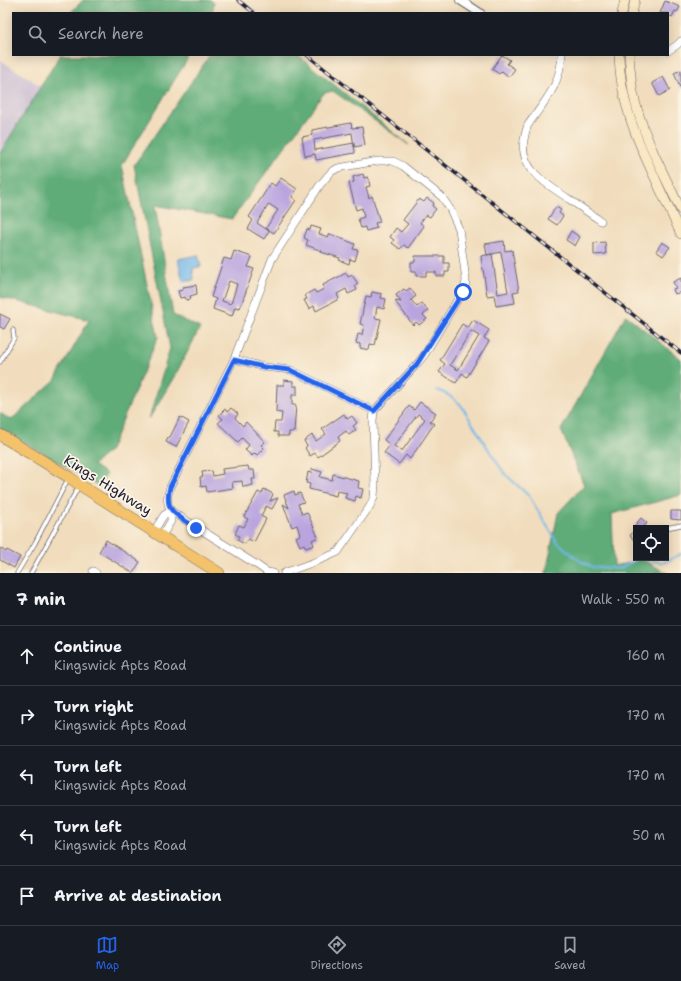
<!DOCTYPE html>
<html lang="en">
<head>
<meta charset="utf-8">
<style>
  body { margin:0; font-family:"Shantell Sans",sans-serif; background:#20242c; color:#f1f3f6 }
  .controls { position:absolute; right:12px; bottom:12px; display:grid; overflow:hidden; border-radius:0px; box-shadow:0 2px 10px #0003 }
  .controls button { width:36px; height:36px; display:grid; place-items:center; padding:0; border:0; border-bottom:1px solid #363941; background:#171b24; color:#f1f3f6; font:20px sans-serif }
  .stop { position:absolute; width:12px; height:12px; margin:-9px; border:3px solid #2563eb; border-radius:50%; background:#fff }
  .stop.end { background:#2563eb; border-color:#fff; box-shadow:0 1px 4px #0008 }
  .list { margin:0; padding:0; list-style:none }
  h2 { display:flex; justify-content:space-between; align-items:center; height:52px; margin:0; padding:0 16px; font-size:17px }
  h2 small { font-size:13px; font-weight:400; color:#9ea1a6 }
  .list li { display:grid; grid-template-columns:26px 1fr auto; gap:12px; align-items:center; box-sizing:border-box; height:60px; padding:0 16px; border-top:1px solid #363941 }
  .list b { display:block; font-size:15px; white-space:nowrap }
  .list p { margin:0; font-size:13px; white-space:nowrap; color:#9ea1a6 }
  .list em { font-size:13px; font-style:normal; color:#9ea1a6 }
  .icon { flex:none; width:22px; height:22px; fill:none; stroke:currentColor; stroke-width:2; stroke-linecap:round; stroke-linejoin:round }
  .map { position:relative; flex:none; width:681px; height:573px; overflow:hidden }
  .search { position:absolute; background:#171b24; box-shadow:0 2px 10px #0003; left:12px; right:12px; top:12px; height:44px; display:flex; align-items:center; gap:10px; box-sizing:border-box; padding:0 14px; border-radius:0px; color:#9ea1a6; font-size:15px }
  .sheet { height:352px; background:#171b24 }
  nav { display:flex; justify-content:space-around; align-items:center; box-sizing:border-box; height:56px; border-top:1px solid #363941; background:#171b24; font-size:11px; color:#9ea1a6 }
  nav a { display:grid; justify-items:center; gap:2px }
  nav .on { color:#2563eb }
  .map>svg:first-child { display:block }
  .industrial { fill:#ccbed4 }
  .forest { fill:#5fac78; stroke:#40675a }
  .water { fill:#72b7e9; stroke:#4a6c92 }
  .lines { fill:none; stroke-linecap:round; stroke-linejoin:round }
  .stream { stroke:#72b7e9; stroke-width:2 }
  .building { fill:#b9a4df; fill-rule:evenodd }
  .service-casing { stroke:#6a6368; stroke-width:5 }
  .minor-casing { stroke:#6a6368; stroke-width:8 }
  .tertiary-casing { stroke:#6a6368; stroke-width:10 }
  .secondary-casing { stroke:#6a6368; stroke-width:10 }
  .primary-casing { stroke:#6a6368; stroke-width:12 }
  .service { stroke:#fff; stroke-width:3.5 }
  .minor { stroke:#fff; stroke-width:7 }
  .tertiary { stroke:#fff; stroke-width:8 }
  .secondary { stroke:#fae7c3; stroke-width:9 }
  .primary { stroke:#f3c26a; stroke-width:11 }
  .rail-casing { stroke:#22223b; stroke-width:3.5 }
  .rail { stroke:#fcf5e5; stroke-width:2; stroke-dasharray:6; stroke-linecap:butt }
  .route { stroke:#2563eb; stroke-width:5 }
  .labels { text-anchor:middle; stroke-width:3.5; stroke-linejoin:round; paint-order:stroke }
  .street-label { font-size:14px; fill:#22223b; stroke:#fcf5e5 }
</style>
</head>
<body>
<div class="map">
<svg width="681" height="573" viewBox="0 0 681 573">
  <rect width="100%" height="100%" fill="#fcf5e5"/>
  <filter id="ink" filterUnits="userSpaceOnUse"><feTurbulence type="fractalNoise" baseFrequency=".025" numOctaves="2"/><feDisplacementMap in="SourceGraphic" scale="8" xChannelSelector="R" yChannelSelector="G"/><feConvolveMatrix kernelMatrix="1 2 1 2 8 2 1 2 1" color-interpolation-filters="sRGB"/></filter>
  <filter id="wash" filterUnits="userSpaceOnUse"><feTurbulence type="fractalNoise" baseFrequency=".012" numOctaves="4" result="noise"/><feDisplacementMap in="SourceGraphic" scale="16" xChannelSelector="R" yChannelSelector="G"/><feGaussianBlur stdDeviation="0.9" result="paint"/><feColorMatrix in="noise" values="0 0 0 0 0 0 0 0 0 0 0 0 0 0 0 0 0 1.4 0 .05"/><feComposite in="paint" operator="in"/></filter>
  <g filter="url(#wash)">
    <rect width="100%" height="100%" fill="#f1ddbd"/>
    <polygon class="industrial" points="0,60 42,87 0,153"/>
    <g class="forest">
      <polygon points="83,0 211,0 214,3 212,13 70,13"/>
      <polygon points="60,55 190,55 122,165 158,337 110,450 93,465 106,474 100,487 0,428 0,413 11,420 55,380 89,320 0,297 0,153"/>
      <polygon points="210,55 297,55 409,145 333,91 324,93 232,219 155,205 173,315 200,328 178,370 149,419 170,348 134,165"/>
      <polygon points="626,315 681,359 681,495 612,514 614,566 643,560 667,573 546,573 558,513 584,485 561,430"/>
    </g>
    <polygon class="water" points="198,255 201,267 193,268 194,280 183,282 178,259"/>
    <g class="lines">
      <path class="stream" d="M 437,390 C 447,393 453,397 461,405 L 492,455 L 505,474 L 529,496 L 557,542 L 580,561 L 593,567 L 620,568 L 638,559 L 643,558 L 663,563 L 681,554"/>
    </g>
    <g id="blocks">
      <g class="building">
        <polygon points="665,1 680,7 677,12 675,11 672,17 668,15 668,13 660,13"/>
        <polygon points="502,55 510,60 507,64 515,69 509,77 502,71 499,74 492,69"/>
        <polygon points="681,70 681,90 674,73"/>
        <polygon points="663,77 670,90 659,96 652,83"/>
        <polygon points="351,123 352,128 362,127 365,145 354,147 352,133 314,140 315,150 354,143 355,153 316,160 315,154 305,156 302,137 312,135 312,130"/>
        <polygon points="363,174 364,178 368,177 370,186 366,187 369,198 372,196 380,222 375,223 377,228 366,231 365,227 361,228 358,219 364,217 362,208 356,210 349,183 354,182 353,177"/>
        <polygon points="281,178 297,189 292,197 296,200 274,233 266,228 278,210 269,204 257,223 269,231 264,239 248,229 253,220 249,217 271,183 275,186"/>
        <polygon points="427,198 434,203 432,206 436,209 430,217 426,215 420,223 424,226 408,248 404,245 400,249 392,243 394,240 390,237 396,228 401,232 408,224 403,220 419,199 424,202"/>
        <polygon points="556,207 561,210 559,213 563,216 557,225 548,219"/>
        <polygon points="311,226 321,229 319,234 328,237 330,234 355,244 353,249 358,250 355,261 350,259 349,264 339,260 340,258 321,252 322,251 306,245 308,240 304,238 307,229 310,230"/>
        <polygon points="571,231 580,237 575,246 566,240"/>
        <polygon points="504,241 505,251 512,250 519,291 513,292 515,303 496,306 494,295 487,296 481,256 492,254 498,294 508,292 501,252 487,255 485,244"/>
        <polygon points="605,242 606,254 594,255 594,243"/>
        <polygon points="662,242 670,247 663,256 656,251"/>
        <path d="M 234,251 L 252,257 L 248,267 L 254,269 L 240,308 L 235,307 L 232,316 L 213,309 L 216,299 L 211,297 L 224,258 L 231,260 ZM 229,281 L 237,284 L 231,304 L 222,301 Z"/>
        <polygon points="415,256 444,256 444,263 449,263 449,272 445,272 445,276 436,276 436,272 426,272 426,276 416,276 416,272 411,272 411,262 415,262"/>
        <polygon points="346,273 348,277 352,275 358,284 355,286 357,290 348,294 346,289 337,294 339,299 316,311 314,306 309,309 304,300 307,299 305,295 314,290 316,293 324,289 323,285"/>
        <polygon points="681,278 681,292 675,294 673,289 676,288 673,282"/>
        <polygon points="196,285 197,294 190,296 191,299 186,300 185,297 180,298 178,291 183,290 183,287"/>
        <polygon points="410,288 416,296 411,300 417,307 422,303 428,311 423,315 427,319 419,325 416,322 413,325 395,301 401,302 396,295 404,289 406,291"/>
        <polygon points="372,292 382,294 381,298 386,299 384,309 377,307 375,318 381,319 375,345 370,344 369,350 360,348 360,344 356,343 358,334 362,335 364,325 360,324 366,296 371,297"/>
        <polygon points="0,314 10,319 4,329 0,327"/>
        <path d="M 473,320 L 489,330 L 484,338 L 489,341 L 467,377 L 462,373 L 456,383 L 439,372 L 445,364 L 440,360 L 462,324 L 468,328 ZM 471,331 L 479,336 L 458,370 L 450,365 Z"/>
        <polygon points="284,380 293,381 293,386 297,386 297,395 292,395 292,405 296,405 294,432 289,432 289,436 278,436 278,432 274,432 275,422 281,422 282,413 276,412 277,385 284,385"/>
        <path d="M 420,402 L 436,413 L 430,421 L 434,424 L 410,459 L 406,455 L 399,464 L 384,453 L 390,445 L 384,440 L 409,406 L 414,410 ZM 418,414 L 425,419 L 402,451 L 394,446 Z"/>
        <polygon points="231,408 238,414 235,418 243,426 246,422 265,442 261,445 264,448 257,455 255,453 252,456 245,450 249,445 242,438 238,442 218,423 223,419 219,415 225,409 227,412"/>
        <polygon points="344,414 347,419 352,416 357,423 353,426 356,430 349,435 346,431 338,437 340,441 318,457 315,453 310,456 305,448 307,446 304,441 312,435 316,441 326,434 322,429"/>
        <polygon points="180,417 189,422 176,447 166,442 168,437 170,437"/>
        <polygon points="248,466 249,470 254,470 255,479 252,479 253,485 243,487 242,481 232,482 233,488 207,492 206,486 201,487 200,477 203,477 202,472 212,471 213,476 223,474 222,469"/>
        <polygon points="312,469 322,472 320,477 332,480 333,474 359,481 358,488 363,489 361,498 356,496 355,501 345,498 347,493 337,491 336,496 309,489 310,484 306,483 308,472 311,473"/>
        <polygon points="264,489 273,494 270,501 278,498 272,509 266,506 261,516 266,519 254,542 248,539 245,544 237,540 239,536 235,534 239,525 244,527 248,519 244,517 258,492 262,494"/>
        <polygon points="294,491 295,495 300,493 304,502 298,504 302,514 307,512 318,537 312,540 314,545 306,548 304,544 300,546 296,537 300,535 297,525 292,527 283,504 289,508 284,495"/>
        <polygon points="671,511 681,511 681,520 671,519"/>
        <polygon points="641,518 647,523 643,528 636,528 636,541 630,536 636,528 633,528"/>
        <polygon points="106,540 140,562 133,573 99,552"/>
        <polygon points="0,548 6,552 7,550 20,557 14,568 0,560"/>
      </g>
    </g>
  </g>
  <g filter="url(#ink)">
    <use href="#blocks" fill-opacity="0" stroke="#6a6368" stroke-width="1"/>
    <g class="lines">
      <defs>
        <g id="service">
          <polyline points="0,362 14,338 13,330"/>
          <polyline points="666,528 681,525"/>
          <polyline points="17,573 35,543 68,479"/>
          <polyline points="31,573 79,486"/>
        </g>
        <g id="minor">
          <polyline points="668,51 677,45 681,41"/>
          <path d="M 562,55 C 559,88 546,99 528,125 C 526,129 525,135 524,140 C 519,168 546,184 566,197 C 577,205 589,213 601,221"/>
          <polyline points="234,359 264,367 291,370 374,411"/>
          <polyline points="154,531 164,515 171,511 171,521 162,536"/>
          <polyline points="93,571 96,573"/>
          <path d="M 273,573 L 267,572 L 257,565 L 171,511 C 166,502 167,497 170,487 L 234,359 L 272,259 L 320,185 L 331,172 L 338,168 L 378,161 L 393,161 L 403,166 L 442,197 L 450,209 L 459,229 L 466,280 L 465,287 L 425,354 L 417,364 L 374,411 L 373,421 L 375,485 L 374,497 L 370,506 L 338,552 L 320,560 L 284,573"/>
        </g>
        <polyline id="tertiary" points="460,0 480,13"/>
        <g id="secondary">
          <polyline points="622,13 625,0"/>
          <polyline points="632,13 635,0"/>
          <path d="M 619,55 C 620,100 636,138 655,178 C 663,196 672,215 681,234"/>
          <path d="M 629,55 C 630,67 631,80 633,92 C 640,130 664,175 681,210"/>
        </g>
        <polyline id="primary" points="0,435 69,477 80,485 219,573"/>
      </defs>
      <use href="#service" class="service-casing"/>
      <use href="#minor" class="minor-casing"/>
      <use href="#tertiary" class="tertiary-casing"/>
      <use href="#secondary" class="secondary-casing"/>
      <use href="#primary" class="primary-casing"/>
      <use href="#service" class="service"/>
      <use href="#minor" class="minor"/>
      <use href="#tertiary" class="tertiary"/>
      <use href="#secondary" class="secondary"/>
      <use href="#primary" class="primary"/>
      <defs>
        <g id="rail">
          <polyline points="238,0 254,13"/>
          <polyline points="307,55 681,353"/>
        </g>
      </defs>
      <use href="#rail" class="rail-casing"/>
      <use href="#rail" class="rail"/>
    </g>
  </g>
  <g class="lines" filter="url(#ink)">
    <path class="route" d="M 196,528 C 178,515 163,513 170,487 L 234,360 L 264,367 L 290,370 L 374,411 L 417,364 L 463,292"/>
  </g>
  <g class="labels">
    <g class="street-label">
      <text transform="translate(108 485) rotate(32)" y="5">Kings Highway</text>
    </g>
  </g>
</svg>
<div class="controls">
<button><svg class="icon" aria-label="locate" viewBox="0 0 24 24"><circle cx="12" cy="12" r="6"/><path d="M12 2v4M12 18v4M2 12h4M18 12h4"/></svg></button>
</div>
<div class="stop" style="left:463px;top:292px"></div>
<div class="stop end" style="left:196px;top:528px"></div>
<div class="search"><svg class="icon" aria-label="search" viewBox="0 0 24 24"><circle cx="10" cy="10" r="6"/><path d="M15 15l6 6"/></svg>Search here</div>
</div>
<section class="sheet">
<h2>7 min<small>Walk · 550 m</small></h2>
<ul class="list">
<li><svg class="icon" aria-label="ahead" viewBox="0 0 24 24"><path d="M12 20V5M6 11l6-6 6 6"/></svg><div><b>Continue</b><p>Kingswick Apts Road</p></div><em>160 m</em></li>
<li><svg class="icon" aria-label="right" viewBox="0 0 24 24"><path d="M7 20v-9h11M14 6l5 5-5 5"/></svg><div><b>Turn right</b><p>Kingswick Apts Road</p></div><em>170 m</em></li>
<li><svg class="icon" aria-label="left" viewBox="0 0 24 24"><path d="M17 20v-9H6M10 6l-5 5 5 5"/></svg><div><b>Turn left</b><p>Kingswick Apts Road</p></div><em>170 m</em></li>
<li><svg class="icon" aria-label="left" viewBox="0 0 24 24"><path d="M17 20v-9H6M10 6l-5 5 5 5"/></svg><div><b>Turn left</b><p>Kingswick Apts Road</p></div><em>50 m</em></li>
<li><svg class="icon" aria-label="arrive" viewBox="0 0 24 24"><path d="M6 21V4h12l-3 4 3 4H6"/></svg><div><b>Arrive at destination</b></div></li>
</ul>
</section>
<nav>
<a class="on"><svg class="icon" aria-label="map" viewBox="0 0 24 24"><path d="M3 6l6-2 6 2 6-2v14l-6 2-6-2-6 2zM9 4v14M15 6v14"/></svg>Map</a>
<a><svg class="icon" aria-label="directions" viewBox="0 0 24 24"><path d="M12 3l9 9-9 9-9-9zM9 14v-3h6M13 9l2 2-2 2"/></svg>Directions</a>
<a><svg class="icon" aria-label="saved" viewBox="0 0 24 24"><path d="M7 4h10v16l-5-4-5 4z"/></svg>Saved</a>
</nav>
</body>
</html>
